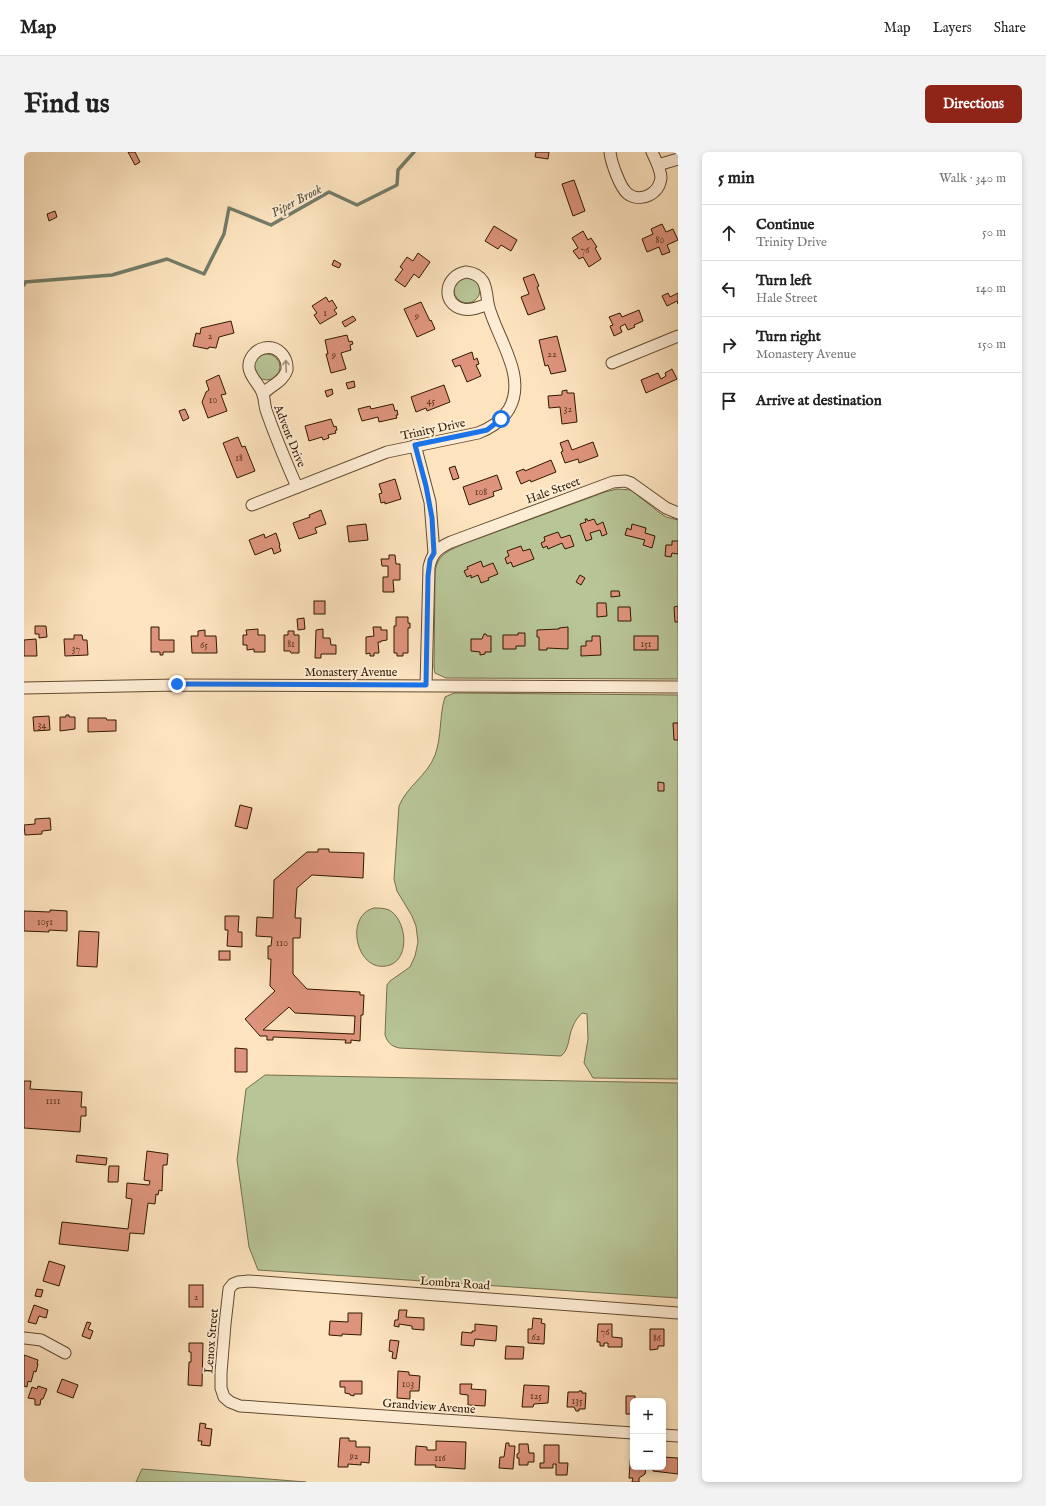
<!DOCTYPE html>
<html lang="en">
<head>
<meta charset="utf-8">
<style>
  body { margin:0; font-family:"IM FELL English",serif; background:#f2f2f2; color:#222 }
  .controls { position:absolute; right:12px; bottom:12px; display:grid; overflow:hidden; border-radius:6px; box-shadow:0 2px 6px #0003 }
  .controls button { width:36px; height:36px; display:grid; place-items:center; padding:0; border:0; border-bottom:1px solid #e0e0e0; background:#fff; color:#222; font:20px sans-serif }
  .stop { position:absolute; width:12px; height:12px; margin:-9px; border:3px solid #1a73e8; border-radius:50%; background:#fff }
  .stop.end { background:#1a73e8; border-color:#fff; box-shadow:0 1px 4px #0008 }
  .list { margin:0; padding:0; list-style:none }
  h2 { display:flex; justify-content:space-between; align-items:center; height:52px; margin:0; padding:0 16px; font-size:17px }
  h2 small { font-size:13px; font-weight:400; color:#767676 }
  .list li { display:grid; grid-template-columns:26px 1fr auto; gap:12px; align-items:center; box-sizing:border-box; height:56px; padding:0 16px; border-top:1px solid #e0e0e0 }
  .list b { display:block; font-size:15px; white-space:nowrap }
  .list p { margin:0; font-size:13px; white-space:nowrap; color:#767676 }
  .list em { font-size:13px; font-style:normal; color:#767676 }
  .icon { flex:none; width:22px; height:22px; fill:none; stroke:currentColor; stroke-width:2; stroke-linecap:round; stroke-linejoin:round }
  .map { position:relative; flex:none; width:654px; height:1330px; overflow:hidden; border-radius:6px }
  header { display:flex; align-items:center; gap:24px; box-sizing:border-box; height:56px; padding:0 20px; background:#fff; border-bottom:1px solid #e0e0e0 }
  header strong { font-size:19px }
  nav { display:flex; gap:22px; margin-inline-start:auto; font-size:14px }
  .intro { display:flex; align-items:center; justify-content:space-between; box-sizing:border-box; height:96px; padding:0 24px }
  h1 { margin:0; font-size:28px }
  .button { padding:10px 18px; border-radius:6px; background:#8f2418; color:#fff; font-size:14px; font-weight:700 }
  main { display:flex; gap:24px; padding:0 24px }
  aside { flex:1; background:#fff; border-radius:6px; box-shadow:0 2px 6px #0003 }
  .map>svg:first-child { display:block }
  .green { fill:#b8c597; stroke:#746e4c }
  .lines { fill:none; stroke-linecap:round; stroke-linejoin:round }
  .stream { stroke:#737c6a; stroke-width:3.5 }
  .building { fill:#de947c; stroke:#301800; fill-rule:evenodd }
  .street-casing { stroke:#634b30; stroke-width:13 }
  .street { stroke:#feedd5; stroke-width:11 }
  .oneway { stroke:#a18d75 }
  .route { stroke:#1a73e8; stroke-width:5 }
  .labels { text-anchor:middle; stroke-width:4; stroke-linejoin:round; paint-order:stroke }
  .number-label { font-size:10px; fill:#5c371f }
  .street-label { font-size:12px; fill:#301800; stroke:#feedd5 }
  .water-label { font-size:13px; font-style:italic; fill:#57523e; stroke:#feedd5 }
</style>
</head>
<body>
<header>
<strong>Map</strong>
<nav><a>Map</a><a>Layers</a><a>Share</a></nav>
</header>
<div class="intro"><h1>Find us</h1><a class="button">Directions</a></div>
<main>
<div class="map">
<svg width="654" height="1330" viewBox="0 0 654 1330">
  <rect width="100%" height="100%" fill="#fde4bf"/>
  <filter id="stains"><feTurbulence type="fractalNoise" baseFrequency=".005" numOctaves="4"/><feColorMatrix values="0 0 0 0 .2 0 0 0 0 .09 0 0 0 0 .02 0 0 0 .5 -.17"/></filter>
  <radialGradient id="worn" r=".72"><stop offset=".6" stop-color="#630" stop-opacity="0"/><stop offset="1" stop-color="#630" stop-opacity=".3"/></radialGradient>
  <g class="green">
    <circle cx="443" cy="138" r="13"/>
    <circle cx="243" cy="215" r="13"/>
    <path d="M 593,337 L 607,338 L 636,361 L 642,365 L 654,368 L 654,527 L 422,526 L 411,521 L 410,516 L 411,422 C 412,402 426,398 442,391 L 581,340 Z"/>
    <path d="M 430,541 L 654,543 L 654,927 L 569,926 L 560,911 L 564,887 L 563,862 L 558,861 C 554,865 551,869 549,874 C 544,884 546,897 537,904 L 375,896 C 367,894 364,891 361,883 L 363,833 L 366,829 L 386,815 L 391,804 L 394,790 L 392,774 L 388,764 L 373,739 L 370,727 L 375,654 C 383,634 403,624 411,603 C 418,584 415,564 421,545 Z"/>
    <path d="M 350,756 C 355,756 360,756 365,758 C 382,767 387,805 366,813 C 333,824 319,764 350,756 Z"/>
    <polygon points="241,923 654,931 654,1146 234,1118 225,1095 213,1008 222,937"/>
    <polygon points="118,1317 282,1330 112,1330"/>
  </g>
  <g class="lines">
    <polyline class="stream" points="0,133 1,130 88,123 143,107 180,122 200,82 205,56 247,73 305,40 333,53 373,33 374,18 390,0"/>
  </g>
  <g class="building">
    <polygon points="104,0 111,0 116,10 111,13"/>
    <polygon points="512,0 525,0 524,7 511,5"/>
    <polygon points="550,28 561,59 549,64 538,32"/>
    <polygon points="31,59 33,65 25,69 23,62"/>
    <polygon points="638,72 642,80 649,77 654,88 643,93 646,100 638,103 635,95 623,100 618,87 629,82 627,77"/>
    <polygon points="470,74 493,88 487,99 477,93 474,97 461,89"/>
    <polygon points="559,79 564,88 567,86 573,95 571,96 577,107 565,115 559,105 555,107 549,99 554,96 548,86"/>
    <polygon points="394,101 406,110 395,126 390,122 381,135 371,128 379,117 376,115 383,105 389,109"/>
    <polygon points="310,108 317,112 315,116 308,113"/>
    <polygon points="510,122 515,134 513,135 521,157 504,163 497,145 505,142 499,126"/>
    <polygon points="644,141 646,145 654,141 654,152 653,149 643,154 638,144"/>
    <polygon points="302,145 305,150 308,148 313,156 310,158 313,162 296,172 290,163 293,161 288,154"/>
    <polygon points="397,150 406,169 407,168 411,177 393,185 380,157"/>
    <polygon points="615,158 619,169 610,173 611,175 604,178 601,172 596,175 598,180 590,184 586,174 589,173 585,165 596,161 598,165"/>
    <polygon points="329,164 332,168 321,175 318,170"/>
    <polygon points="207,169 210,181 195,185 192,196 185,195 184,197 169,194 172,181 176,182 177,176"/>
    <polygon points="323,183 325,190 328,189 329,192 326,193 327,198 317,201 322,217 307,221 302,202 304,202 301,188"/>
    <polygon points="533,184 542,219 527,222 524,213 521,214 515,188"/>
    <polygon points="448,200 450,208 453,206 455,212 452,213 457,224 443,230 436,213 431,215 428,208"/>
    <polygon points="648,217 653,227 622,241 617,228 634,221 637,227 642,224 641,221"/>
    <polygon points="195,223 202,242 197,243 203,259 184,266 178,250 182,240 185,238 182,229"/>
    <polygon points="330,229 331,235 324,237 322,231"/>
    <polygon points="420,233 426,250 403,259 402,256 392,260 387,245"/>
    <polygon points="308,237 309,242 303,245 301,239"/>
    <polygon points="543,238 543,241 550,241 553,270 538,272 536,255 525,256 524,244 538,243 538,239"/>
    <polygon points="369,252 371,259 373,258 374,263 372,263 373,266 355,270 354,265 338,269 334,257 346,254 347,257"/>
    <polygon points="161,257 165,266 159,269 155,259"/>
    <polygon points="307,267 310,275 312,274 313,278 311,279 312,281 304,283 305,286 299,288 298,285 285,289 281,274"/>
    <polygon points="214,285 218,295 221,294 231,319 213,326 199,291"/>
    <polygon points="544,288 548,298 569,290 574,304 555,311 554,307 541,311 537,300 539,299 536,291"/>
    <polygon points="527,308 532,320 507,330 506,328 497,332 492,320 500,317 501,319"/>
    <polygon points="431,314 435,326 429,328 425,316"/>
    <polygon points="473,323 478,337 469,340 470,344 445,353 439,335"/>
    <polygon points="371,327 377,347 361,352 361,350 357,351 355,342 358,341 355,332"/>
    <polygon points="297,358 302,372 291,376 293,381 275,387 269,371 286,365 285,363"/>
    <polygon points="561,367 563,367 564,369 570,367 573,373 579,370 583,382 578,384 576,378 566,381 568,387 562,389 556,372 562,370"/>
    <polygon points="342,372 344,388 325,390 323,374"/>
    <polygon points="608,372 622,376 621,381 631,384 628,396 619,393 621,388 601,383 603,376 607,378"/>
    <polygon points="534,380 537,386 546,383 550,394 541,397 538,391 524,397 523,394 519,396 517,391 521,389 520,385"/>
    <polygon points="252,381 256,393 255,394 257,399 250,402 248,396 231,403 225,388 240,382 241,386"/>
    <polygon points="648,389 654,389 654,402 648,401 647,405 641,404 642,393 648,393"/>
    <polygon points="497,394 499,399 506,397 510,407 489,415 487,410 483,412 481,406 485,404 483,399"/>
    <polygon points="365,403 371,403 372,412 376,412 376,428 369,428 370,440 359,440 359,425 364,425 364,414 358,414 357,407 365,407"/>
    <polygon points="457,409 459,415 469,411 474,422 464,426 465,428 457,431 454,423 447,426 447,423 443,425 440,419 444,417 443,415"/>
    <polygon points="556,423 561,426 557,433 552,430"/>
    <polygon points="587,439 595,439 596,444 587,445"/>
    <rect x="290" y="449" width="11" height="13"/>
    <polygon points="573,451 582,451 583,464 573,465"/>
    <polygon points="654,454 654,470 651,470 650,455"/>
    <polygon points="594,455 606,455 607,469 594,469"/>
    <polygon points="372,465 384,465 384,471 386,471 386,476 384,476 384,501 379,501 379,504 373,504 373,501 370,501 370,474 372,474"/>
    <polygon points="280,466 281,477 274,478 273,467"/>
    <polygon points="11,474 22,474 23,485 15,486 15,482 11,482"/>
    <polygon points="127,475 135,475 135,488 150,488 150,500 139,500 139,503 136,503 136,500 127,500"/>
    <polygon points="349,475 357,475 357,478 363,478 363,488 357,489 357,490 354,490 355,501 350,501 350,504 346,504 346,501 342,502 342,485 350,484"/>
    <polygon points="544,475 544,497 523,496 523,498 515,498 515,485 513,485 513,478 535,477 535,476"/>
    <polygon points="234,477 234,483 241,483 241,500 230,500 230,497 223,498 223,493 219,493 219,483 223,483 222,478"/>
    <polygon points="299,477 299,486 306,486 307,493 312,493 312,502 297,502 297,506 291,506 292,478"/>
    <polygon points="181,478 181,484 192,484 193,501 168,501 167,484 174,484 174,479"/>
    <polygon points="264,479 270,479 270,483 275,483 275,501 267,501 266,499 260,499 260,483 264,483"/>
    <polygon points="494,481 501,481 501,494 492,494 492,497 479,497 479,483 494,483"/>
    <polygon points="460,482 462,482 463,484 467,484 467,500 461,500 461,502 456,503 456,500 447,499 447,487 458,487"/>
    <polygon points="50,483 58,483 59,488 63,488 64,503 41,504 40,487 50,487"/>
    <polygon points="568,484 576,484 577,503 557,504 557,494 562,494 562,489 568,489"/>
    <rect x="610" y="484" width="24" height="14"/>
    <polygon points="12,487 13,504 0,504 0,488"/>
    <polygon points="42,563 45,563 45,565 51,565 51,577 36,579 36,565 42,565"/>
    <polygon points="25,564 26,578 10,579 9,565"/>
    <polygon points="64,566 82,566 83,568 92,568 92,579 64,580"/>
    <polygon points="649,571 654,571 654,588 650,588"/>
    <polygon points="634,630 640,631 640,639 634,639"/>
    <polygon points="216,653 228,656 223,677 211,674"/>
    <polygon points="26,666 27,678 18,679 18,682 1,683 0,673 11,672 11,667"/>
    <path d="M 294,697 L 305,697 L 305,700 L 340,701 L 339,726 L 288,723 L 273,736 L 271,766 L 277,766 L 276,786 L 269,786 L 269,822 L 283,837 L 336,840 L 336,843 L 340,843 L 339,863 L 337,863 L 336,889 L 327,888 L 327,891 L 321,891 L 322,888 L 249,885 L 249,888 L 243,888 L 243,884 L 236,884 L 221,867 L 251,839 L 246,834 L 247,807 L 244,807 L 244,794 L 247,794 L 248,785 L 232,784 L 233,765 L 249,766 L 250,728 L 283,700 L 294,700 ZM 265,855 L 271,861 L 331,864 L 330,882 L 239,878 Z"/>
    <polygon points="26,758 43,759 43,779 25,778 25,780 0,779 0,759 26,760"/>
    <polygon points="201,764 215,764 214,780 218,780 218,795 203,794 204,778 201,778"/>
    <polygon points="55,779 75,780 73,815 53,814"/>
    <rect x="195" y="799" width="11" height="9"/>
    <polygon points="211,896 223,897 223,920 211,920"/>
    <polygon points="0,929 7,929 6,937 58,940 57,955 62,955 62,964 57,964 56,980 0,976"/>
    <polygon points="123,999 144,1002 143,1013 139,1013 138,1039 135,1038 134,1043 132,1042 131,1052 124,1051 120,1082 106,1081 104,1099 35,1092 38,1070 104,1077 108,1047 102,1046 103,1031 125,1033 126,1029 120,1028"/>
    <polygon points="53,1003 83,1006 82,1013 52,1010"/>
    <polygon points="85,1014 95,1014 94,1030 84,1030"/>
    <polygon points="25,1109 41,1114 35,1134 19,1129"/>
    <rect x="165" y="1133" width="14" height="22"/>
    <polygon points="13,1137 19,1138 17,1145 11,1144"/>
    <polygon points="10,1153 24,1158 22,1166 15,1164 12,1172 4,1170"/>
    <polygon points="375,1158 383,1158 382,1165 400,1166 400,1178 388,1177 388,1174 375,1172 375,1175 370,1174 371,1168 374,1168"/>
    <polygon points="324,1161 338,1161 337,1183 318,1182 318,1184 305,1183 306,1169 324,1170"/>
    <polygon points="509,1166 518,1167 517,1171 521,1172 520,1192 504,1191 504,1177 508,1177"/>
    <polygon points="63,1170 67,1171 64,1177 69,1179 66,1187 58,1184"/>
    <polygon points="451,1172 473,1174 472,1189 451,1187 450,1194 437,1193 438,1180 448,1181 448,1179 451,1179"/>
    <polygon points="574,1172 588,1172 588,1185 598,1186 598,1195 584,1195 584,1191 580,1191 580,1194 576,1194 576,1190 573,1190"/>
    <polygon points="626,1177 640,1177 640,1194 634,1194 634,1197 626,1198"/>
    <polygon points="366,1188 375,1189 372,1207 368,1206 369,1200 365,1199"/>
    <polygon points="165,1191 179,1191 178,1234 164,1233 165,1210 167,1210 167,1200 165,1200"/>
    <polygon points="482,1194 500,1195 499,1207 481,1207"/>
    <polygon points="0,1203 14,1208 13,1212 14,1212 12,1220 10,1219 7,1230 4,1229 3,1235 0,1234"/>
    <polygon points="374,1219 385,1220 385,1223 396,1224 395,1239 386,1239 386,1247 373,1246"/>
    <polygon points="38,1227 54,1233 49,1246 33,1240"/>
    <polygon points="316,1229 338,1229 338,1242 330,1242 330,1244 326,1243 326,1242 321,1241 321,1235 316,1235"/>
    <polygon points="436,1232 448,1232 447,1237 462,1238 461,1254 444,1253 444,1243 436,1242"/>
    <polygon points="500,1233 525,1234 524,1251 510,1252 509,1255 498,1255"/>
    <polygon points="14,1234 23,1237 19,1247 17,1247 16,1253 11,1253 11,1247 4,1246 8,1235 13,1237"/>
    <polygon points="555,1239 558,1239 558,1241 562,1241 561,1257 555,1257 555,1259 552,1259 550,1255 543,1255 544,1240 555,1240"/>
    <polygon points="602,1244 611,1244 611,1249 609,1249 609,1262 602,1262"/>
    <polygon points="176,1271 182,1272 181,1276 188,1277 186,1294 177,1293 178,1289 174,1289"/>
    <polygon points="316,1286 325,1286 325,1289 332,1289 332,1295 346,1295 345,1311 337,1310 337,1313 324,1312 324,1315 314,1315"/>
    <polygon points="412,1289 442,1290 441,1317 411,1315 412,1313 391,1313 392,1294 403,1295 403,1298 412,1298"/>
    <polygon points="482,1291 485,1291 485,1294 491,1294 489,1317 475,1316 476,1305 480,1305"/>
    <polygon points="495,1292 504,1292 505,1301 510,1301 510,1310 504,1310 504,1313 495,1313 495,1306 493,1306 493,1302 495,1301"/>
    <polygon points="520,1293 535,1293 535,1311 544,1311 543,1323 532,1323 532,1312 529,1312 529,1316 516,1316 516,1311 520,1311"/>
    <polygon points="607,1299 609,1299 609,1315 622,1315 621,1322 615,1326 615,1330 608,1330 609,1326 605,1326"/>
    <polygon points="639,1305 654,1306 654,1322 629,1319 629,1315 639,1315"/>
  </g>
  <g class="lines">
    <defs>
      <g id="street">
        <path d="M 586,0 C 587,10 596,36 604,42 C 617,51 635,42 637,26 C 637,18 632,8 628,0"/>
        <polyline points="634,13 654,7"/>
        <path d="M 442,120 C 462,122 462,136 464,152 C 456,155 447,159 439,157 C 417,152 420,124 442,120 Z"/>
        <polyline points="588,211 654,184"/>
        <path d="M 239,242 C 247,233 259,230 263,218 C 264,205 254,193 240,196 C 231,198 224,207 225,216 C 226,225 235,232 238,240 C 241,246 240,252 242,258 C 251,284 262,310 273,335"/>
        <polyline points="391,293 406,350 410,401"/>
        <path d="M 228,353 L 363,300 L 454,281 C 467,276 478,269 485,257 C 504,224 472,185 464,152"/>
        <path d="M 402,533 L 405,415 C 408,401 414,396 427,390 L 589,330 L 601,329 L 607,331 L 642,356 L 654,361"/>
        <polyline points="0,536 153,533 654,535"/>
        <polyline points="0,1186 17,1188 41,1201"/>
        <polyline points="609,1281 216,1254 206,1250 200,1245 197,1236 197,1221 201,1172 205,1137 209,1132 214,1130 225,1129 654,1161"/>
        <polyline points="639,1283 654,1284"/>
      </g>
    </defs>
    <use href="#street" class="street-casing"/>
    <use href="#street" class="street"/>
  </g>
  <defs><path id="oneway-shaft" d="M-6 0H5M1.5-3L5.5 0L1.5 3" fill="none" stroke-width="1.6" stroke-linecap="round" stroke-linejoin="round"/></defs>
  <use class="oneway" href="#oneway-shaft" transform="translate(262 214) rotate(-93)"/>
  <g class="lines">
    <polyline class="route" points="153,532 402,533 404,424 406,408 410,401 408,366 402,334 391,293 454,280 463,278 477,267"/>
  </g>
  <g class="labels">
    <g class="number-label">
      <text x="636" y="91">80</text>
      <text x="561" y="101">76</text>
      <text x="301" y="164">1</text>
      <text x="393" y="167">9</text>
      <text x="186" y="187">2</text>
      <text x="528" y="205">22</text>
      <text x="310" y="206">9</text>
      <text x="189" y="251">10</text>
      <text x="407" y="252">45</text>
      <text x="544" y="260">32</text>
      <text x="215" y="309">18</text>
      <text x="457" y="343">108</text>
      <text x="267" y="495">81</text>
      <text x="622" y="495">151</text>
      <text x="180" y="496">65</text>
      <text x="52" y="500">37</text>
      <text x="18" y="576">34</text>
      <text x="21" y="773">1051</text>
      <text x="258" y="794">110</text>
      <text x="29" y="952">1111</text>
      <text x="172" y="1148">2</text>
      <text x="581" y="1183">76</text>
      <text x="512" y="1188">62</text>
      <text x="633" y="1189">86</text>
      <text x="384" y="1235">103</text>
      <text x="512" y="1247">125</text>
      <text x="553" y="1252">135</text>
      <text x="330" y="1307">92</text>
      <text x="416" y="1309">116</text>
    </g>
    <g class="street-label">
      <text transform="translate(409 277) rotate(-12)" y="4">Trinity Drive</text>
      <text transform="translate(266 284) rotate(68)" y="4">Advent Drive</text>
      <text transform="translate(529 338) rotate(-20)" y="4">Hale Street</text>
      <text x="327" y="524">Monastery Avenue</text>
      <text transform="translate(431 1131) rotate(4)" y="4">Lombra Road</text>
      <text transform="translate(187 1189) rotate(-85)" y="4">Lenox Street</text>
      <text transform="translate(405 1254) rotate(4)" y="4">Grandview Avenue</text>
    </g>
    <g class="water-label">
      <text transform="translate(272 48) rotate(-28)" y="5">Piper Brook</text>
    </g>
  </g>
  <rect width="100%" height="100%" filter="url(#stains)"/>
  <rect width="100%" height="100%" fill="url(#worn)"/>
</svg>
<div class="controls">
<button>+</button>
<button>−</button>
</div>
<div class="stop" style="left:477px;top:267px"></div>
<div class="stop end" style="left:153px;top:532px"></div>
</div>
<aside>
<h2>5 min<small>Walk · 340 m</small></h2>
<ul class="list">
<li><svg class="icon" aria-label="ahead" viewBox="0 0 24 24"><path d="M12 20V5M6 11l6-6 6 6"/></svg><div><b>Continue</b><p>Trinity Drive</p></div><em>50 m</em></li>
<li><svg class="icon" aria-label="left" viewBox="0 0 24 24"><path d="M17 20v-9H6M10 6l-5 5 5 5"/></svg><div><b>Turn left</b><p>Hale Street</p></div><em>140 m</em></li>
<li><svg class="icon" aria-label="right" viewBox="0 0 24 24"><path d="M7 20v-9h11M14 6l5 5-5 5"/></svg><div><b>Turn right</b><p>Monastery Avenue</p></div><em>150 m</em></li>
<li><svg class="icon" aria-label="arrive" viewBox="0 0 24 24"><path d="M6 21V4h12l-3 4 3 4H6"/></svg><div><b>Arrive at destination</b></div></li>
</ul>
</aside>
</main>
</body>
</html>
